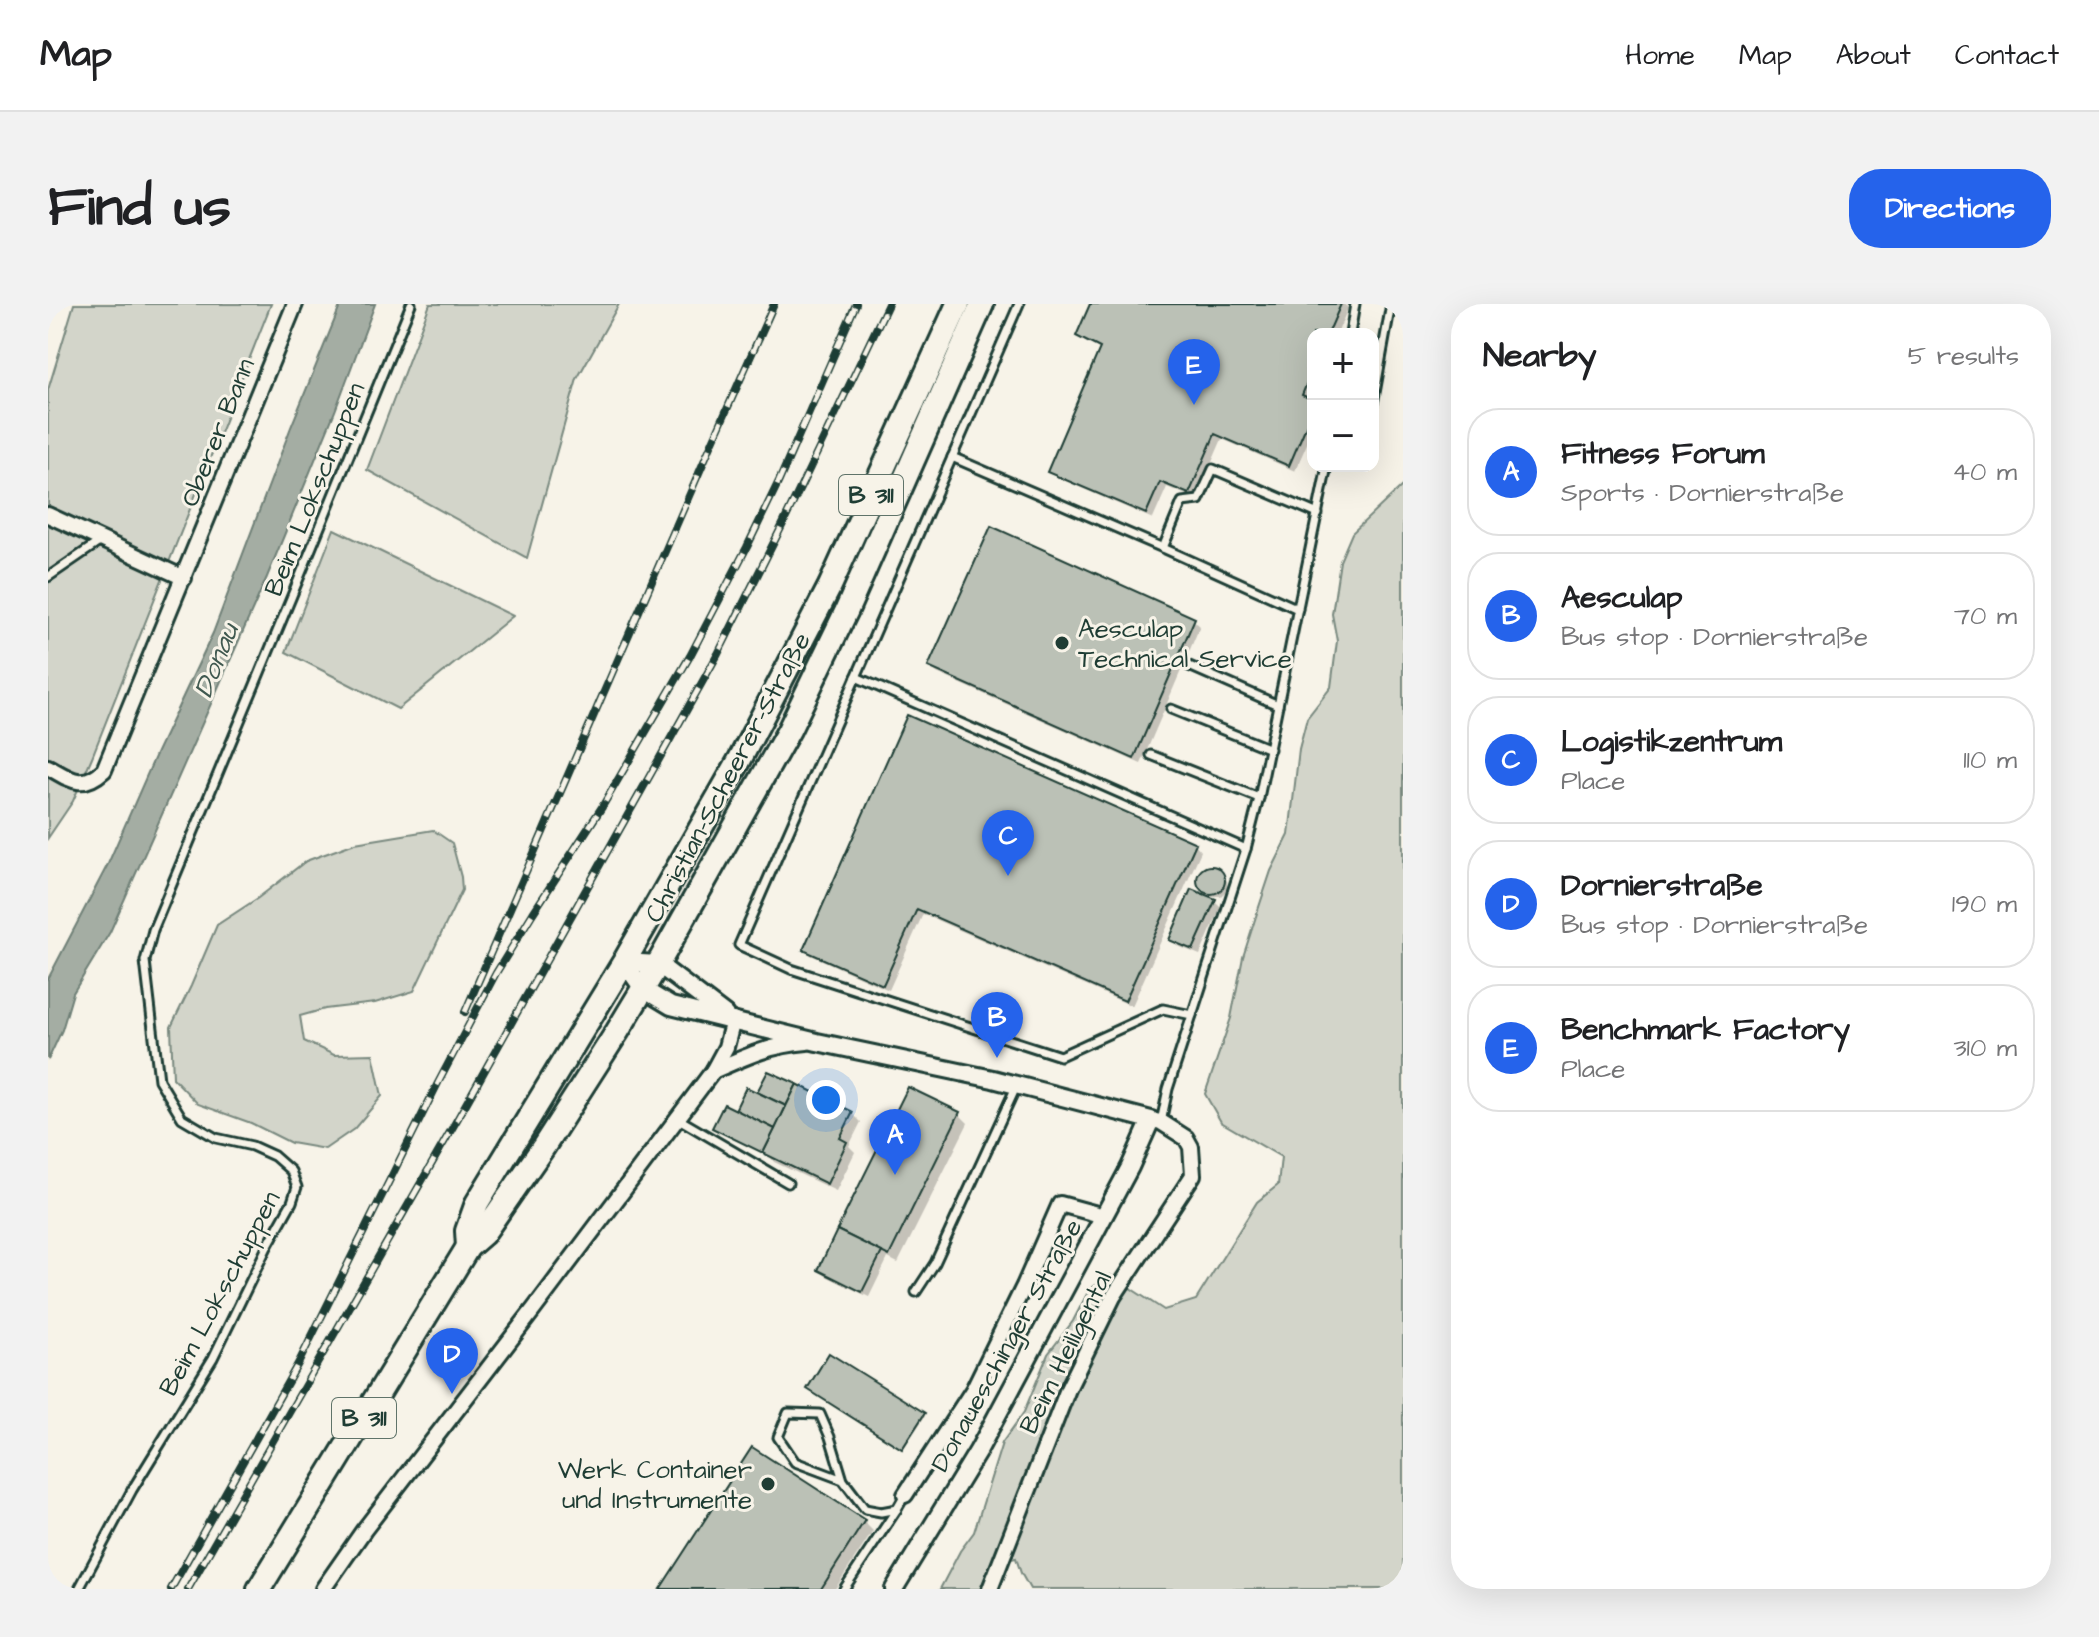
<!DOCTYPE html>
<html lang="en">
<head>
<meta charset="utf-8">
<style>
  body { margin:0; font-family:"Architects Daughter",sans-serif; background:#f2f2f2; color:#202124 }
  .controls { position:absolute; right:24px; top:24px; display:grid; overflow:hidden; border-radius:16px; box-shadow:0 8px 32px #0002 }
  .controls button { width:72px; height:72px; display:grid; place-items:center; padding:0; border:0; border-bottom:2px solid #e0e0e0; background:#fff; color:#202124; font:40px sans-serif }
  .you { position:absolute; left:778px; top:796px; width:28px; height:28px; margin:-20px; border:6px solid #fff; border-radius:50%; background:#1a73e8; box-shadow:0 0 0 12px #1a73e833 }
  .badge { display:grid; place-items:center; width:52px; height:52px; border-radius:50%; background:#2563eb; color:#fff; font-size:26px; font-weight:700 }
  .pin { position:absolute; translate:-50% -66px; filter:drop-shadow(0 2px 4px #0008) }
  .pin::after { content:''; position:absolute; top:42px; width:28px; height:24px; background:inherit; clip-path:polygon(0 0,100% 0,50% 100%) }
  .list { margin:0; padding:0; list-style:none }
  h2 { display:flex; justify-content:space-between; align-items:center; height:104px; margin:0; padding:0 32px; font-size:34px }
  h2 small { font-size:26px; font-weight:400; color:#757577 }
  .list li { display:grid; grid-template-columns:52px 1fr auto; gap:24px; align-items:center; box-sizing:border-box; height:128px; margin:0 16px 16px; padding:0 16px; border:2px solid #e0e0e0; border-radius:32px }
  .list b { display:block; font-size:30px; white-space:nowrap }
  .list p { margin:0; font-size:26px; white-space:nowrap; color:#757577 }
  .list em { font-size:26px; font-style:normal; color:#757577 }
  .map { position:relative; flex:none; width:1355px; height:1285px; overflow:hidden; border-radius:32px }
  header { display:flex; align-items:center; gap:48px; box-sizing:border-box; height:112px; padding:0 40px; background:#fff; border-bottom:2px solid #e0e0e0 }
  header strong { font-size:38px }
  nav { display:flex; gap:44px; margin-inline-start:auto; font-size:28px }
  .intro { display:flex; align-items:center; justify-content:space-between; box-sizing:border-box; height:192px; padding:0 48px }
  h1 { margin:0; font-size:56px }
  .button { padding:20px 36px; border-radius:32px; background:#2563eb; color:#fff; font-size:28px; font-weight:700 }
  main { display:flex; gap:48px; padding:0 48px }
  aside { flex:1; background:#fff; border-radius:32px; box-shadow:0 8px 32px #0002 }
  .map>svg:first-child { display:block }
  .green { fill:#d3d5ca; stroke:#79897f; stroke-width:2 }
  .water { fill:#a4ada3; stroke:#6f8077; stroke-width:2 }
  .shadow { fill:#0003 }
  .building { fill:#bbc1b6; stroke:#1f3d34; stroke-width:2 }
  .lines { fill:none; stroke-linecap:round; stroke-linejoin:round }
  .service-casing { stroke:#1f3d34; stroke-width:13 }
  .minor-casing { stroke:#1f3d34; stroke-width:20 }
  .tertiary-casing { stroke:#1f3d34; stroke-width:22 }
  .primary-casing { stroke:#1f3d34; stroke-width:28 }
  .service { stroke:#f7f3e8; stroke-width:7 }
  .minor { stroke:#f7f3e8; stroke-width:14 }
  .tertiary { stroke:#f7f3e8; stroke-width:16 }
  .primary { stroke:#f7f3e8; stroke-width:22 }
  .rail-casing { stroke:#1f3d34; stroke-width:8 }
  .rail { stroke:#f7f3e8; stroke-width:5; stroke-dasharray:15; stroke-linecap:butt }
  .poi-dot { fill:#1f3d34; stroke:#f7f3e8; stroke-width:3 }
  .labels { text-anchor:middle; stroke-width:6; stroke-linejoin:round; paint-order:stroke }
  .shield { fill:#f7f3e8; stroke:#60746a; stroke-width:2 }
  .shield-label { font-size:24px; font-weight:bold; fill:#1f3d34 }
  .street-label { font-size:26px; fill:#1f3d34; stroke:#f7f3e8 }
  .poi-label { font-size:26px; fill:#1f3d34; stroke:#f7f3e8; text-anchor:start }
  .water-label { font-size:28px; font-style:italic; fill:#405950; stroke:#f7f3e8 }
</style>
</head>
<body>
<header>
<strong>Map</strong>
<nav><a>Home</a><a>Map</a><a>About</a><a>Contact</a></nav>
</header>
<div class="intro"><h1>Find us</h1><a class="button">Directions</a></div>
<main>
<div class="map">
<svg width="1355" height="1285" viewBox="0 0 1355 1285">
  <rect width="100%" height="100%" fill="#f7f3e8"/>
  <filter id="ink" filterUnits="userSpaceOnUse"><feTurbulence type="fractalNoise" baseFrequency=".0125" numOctaves="2"/><feDisplacementMap in="SourceGraphic" scale="16" xChannelSelector="R" yChannelSelector="G"/><feConvolveMatrix kernelMatrix="1 2 1 2 8 2 1 2 1" color-interpolation-filters="sRGB"/></filter>
  <g filter="url(#ink)">
    <g class="green">
      <polygon points="26,0 223,0 44,453 25,497 0,534 0,86"/>
      <polygon points="382,0 571,0 529,75 479,254 319,166"/>
      <polygon points="1355,181 1355,1285 982,1285 973,1269 968,1254 944,1259 932,1285 892,1285 912,1247 926,1228 954,1139 976,1108 1000,1050 1025,1017 1041,986 1062,971 1116,1006 1148,996 1209,898 1230,881 1233,853 1173,818 1157,790 1183,714 1195,653 1210,606 1223,567 1241,531 1251,445 1259,414 1283,383 1289,337 1284,310 1292,257 1304,229"/>
      <polygon points="286,225 465,312 350,405 238,348"/>
      <polygon points="385,526 404,539 413,573 414,586 366,687 327,699 277,705 252,712 256,737 286,751 325,750 334,792 306,825 277,845 243,839 203,819 150,800 125,774 123,723 143,682 169,621 210,594 258,557 307,539"/>
    </g>
    <polygon class="water" points="293,0 327,0 287,107 219,273 62,628 25,689 14,726 0,756 0,675 60,560 109,448 165,329 243,123"/>
    <g class="shadow">
      <polygon points="1044,0 1296,0 1300,4 1289,30 1265,30 1265,85 1260,96 1265,98 1265,126 1247,167 1174,135 1148,195 1119,183 1105,215 1008,173 1002,167 1053,46 1037,38 1031,31"/>
      <polygon points="1145,316 1152,322 1093,460 889,369 883,363"/>
      <polygon points="860,414 1147,540 1153,547 1084,702 875,610 841,686 763,651 757,645"/>
      <polygon points="1161,565 1171,567 1179,577 1179,586 1173,592 1163,592 1153,582 1151,578 1153,570"/>
      <polygon points="1167,597 1173,603 1152,651 1130,642 1123,635"/>
      <polygon points="721,769 804,809 813,818 801,842 807,848 788,887 726,858 688,808 710,791"/>
      <polygon points="911,810 920,819 850,959 840,954 821,993 778,972 772,966"/>
      <polygon points="782,1052 877,1112 856,1144 761,1084"/>
      <polygon points="704,1146 816,1218 825,1227 787,1285 614,1285"/>
    </g>
    <g class="building">
      <polygon points="1042,0 1293,0 1280,30 1265,30 1265,65 1254,91 1265,96 1265,106 1241,162 1167,130 1141,190 1112,178 1098,210 999,168 1052,44 1028,32"/>
      <polygon points="943,222 1147,314 1086,455 880,363"/>
      <polygon points="859,411 1148,539 1077,697 869,605 835,681 755,646"/>
      <circle cx="1163" cy="576" r="14"/>
      <polygon points="1143,585 1168,595 1145,646 1121,636"/>
      <polygon points="720,767 749,780 738,802 709,788"/>
      <polygon points="749,780 805,808 792,834 799,838 779,880 715,849"/>
      <polygon points="698,783 738,802 727,825 687,806"/>
      <polygon points="860,783 912,808 841,952 789,926"/>
      <polygon points="676,800 727,825 715,849 664,824"/>
      <polygon points="789,926 834,948 814,988 770,966"/>
      <polygon points="781,1049 877,1109 854,1145 759,1085"/>
      <polygon points="704,1143 817,1216 773,1285 612,1285"/>
    </g>
    <g class="lines">
      <defs>
        <g id="service">
          <polyline points="971,0 691,641 743,665 1012,752 1115,705 1144,711"/>
          <polyline points="1302,30 1307,0"/>
          <polyline points="1325,100 1343,0"/>
          <polyline points="904,153 1115,244 1250,305"/>
          <polyline points="1115,244 1134,198 1151,196 1165,165 1270,210"/>
          <polyline points="0,273 54,236"/>
          <polyline points="1139,361 1230,401"/>
          <polyline points="808,373 1198,545"/>
          <polyline points="1123,405 1222,445"/>
          <polyline points="1103,451 1211,494"/>
          <polyline points="629,814 740,879"/>
          <polyline points="1113,818 1120,785 1198,545 1211,494 1279,162"/>
          <polyline points="868,988 887,959 968,783"/>
          <polyline points="795,1176 747,1158 730,1133 740,1109 772,1110 782,1133 795,1176 817,1205 833,1208 849,1205 857,1191"/>
          <polyline points="31,1285 84,1186 165,1054 220,941 244,898 249,883 243,867 226,852 204,842 168,834 134,814 111,776 97,657 105,626 243,294 363,0"/>
          <polyline points="796,1285 849,1205"/>
        </g>
        <g id="minor">
          <polyline points="0,211 136,274"/>
          <path d="M 0,463 C 23,476 34,486 56,466 L 247,0"/>
          <path d="M 665,767 C 699,752 722,741 759,738"/>
          <polyline points="857,1191 925,1086 976,982 1012,900 1056,912"/>
          <polyline points="275,1285 316,1226 486,1005 665,767 678,743 685,716"/>
          <polyline points="942,1285 1020,1085 1065,993 1145,871 1143,843 1138,834 1113,818 1103,816"/>
        </g>
        <g id="tertiary">
          <polyline points="576,658 595,685 623,702 769,738 945,775 1103,816 1082,863 930,1147 846,1285"/>
          <polyline points="576,658 610,660 677,711"/>
        </g>
        <g id="primary">
          <polyline points="420,943 419,927 429,899 576,658 691,457 782,282 910,0"/>
          <polyline points="211,1285 420,943 435,930 496,842 569,728 610,660 741,426 798,308 934,0"/>
        </g>
      </defs>
      <use href="#service" class="service-casing"/>
      <use href="#minor" class="minor-casing"/>
      <use href="#tertiary" class="tertiary-casing"/>
      <use href="#primary" class="primary-casing"/>
      <use href="#service" class="service"/>
      <use href="#minor" class="minor"/>
      <use href="#tertiary" class="tertiary"/>
      <use href="#primary" class="primary"/>
      <defs>
        <g id="rail">
          <polyline points="417,708 664,139 726,0"/>
          <polyline points="123,1285 251,1058 390,779 448,669 485,609 554,503 642,352 699,243 731,177 808,0"/>
          <polyline points="140,1285 410,814 670,350 735,220 840,0"/>
        </g>
      </defs>
      <use href="#rail" class="rail-casing"/>
      <use href="#rail" class="rail"/>
    </g>
  </g>
  <g class="poi-dot">
    <circle cx="1014" cy="339" r="8"/>
    <circle cx="720" cy="1180" r="8"/>
  </g>
  <g class="labels">
    <g class="shield">
      <rect x="791" y="171" width="64" height="40" rx="6"/>
      <rect x="284" y="1094" width="64" height="40" rx="6"/>
    </g>
    <g class="shield-label">
      <text x="823" y="199">B 311</text>
      <text x="316" y="1122">B 311</text>
    </g>
    <g class="street-label">
      <text transform="translate(169 128) rotate(-68)" y="9">Oberer Bann</text>
      <text transform="translate(266 185) rotate(-68)" y="9">Beim Lokschuppen</text>
      <text transform="translate(679 473) rotate(-62)" y="9">Christian-Scheerer-Straße</text>
      <text transform="translate(171 989) rotate(-62)" y="9">Beim Lokschuppen</text>
      <text transform="translate(958 1041) rotate(-61)" y="9">Donaueschinger Straße</text>
      <text transform="translate(1017 1048) rotate(-64)" y="9">Beim Heiligental</text>
    </g>
    <g class="poi-label">
      <text x="1030" y="333">Aesculap<tspan x="1030" dy="30">Technical Service</tspan></text>
      <text x="704" y="1174" text-anchor="end">Werk Container<tspan x="704" dy="30">und Instrumente</tspan></text>
    </g>
    <g class="water-label">
      <text transform="translate(167 356) rotate(-68)" y="10">Donau</text>
    </g>
  </g>
</svg>
<div class="controls">
<button>+</button>
<button>−</button>
</div>
<div class="you"></div>
<div class="pin badge" style="left:847px;top:871px">A</div>
<div class="pin badge" style="left:949px;top:754px">B</div>
<div class="pin badge" style="left:960px;top:572px">C</div>
<div class="pin badge" style="left:404px;top:1090px">D</div>
<div class="pin badge" style="left:1146px;top:101px">E</div>
</div>
<aside>
<h2>Nearby<small>5 results</small></h2>
<ul class="list">
<li><span class="badge">A</span><div><b>Fitness Forum</b><p>Sports · Dornierstraße</p></div><em>40 m</em></li>
<li><span class="badge">B</span><div><b>Aesculap</b><p>Bus stop · Dornierstraße</p></div><em>70 m</em></li>
<li><span class="badge">C</span><div><b>Logistikzentrum</b><p>Place</p></div><em>110 m</em></li>
<li><span class="badge">D</span><div><b>Dornierstraße</b><p>Bus stop · Dornierstraße</p></div><em>190 m</em></li>
<li><span class="badge">E</span><div><b>Benchmark Factory</b><p>Place</p></div><em>310 m</em></li>
</ul>
</aside>
</main>
</body>
</html>
